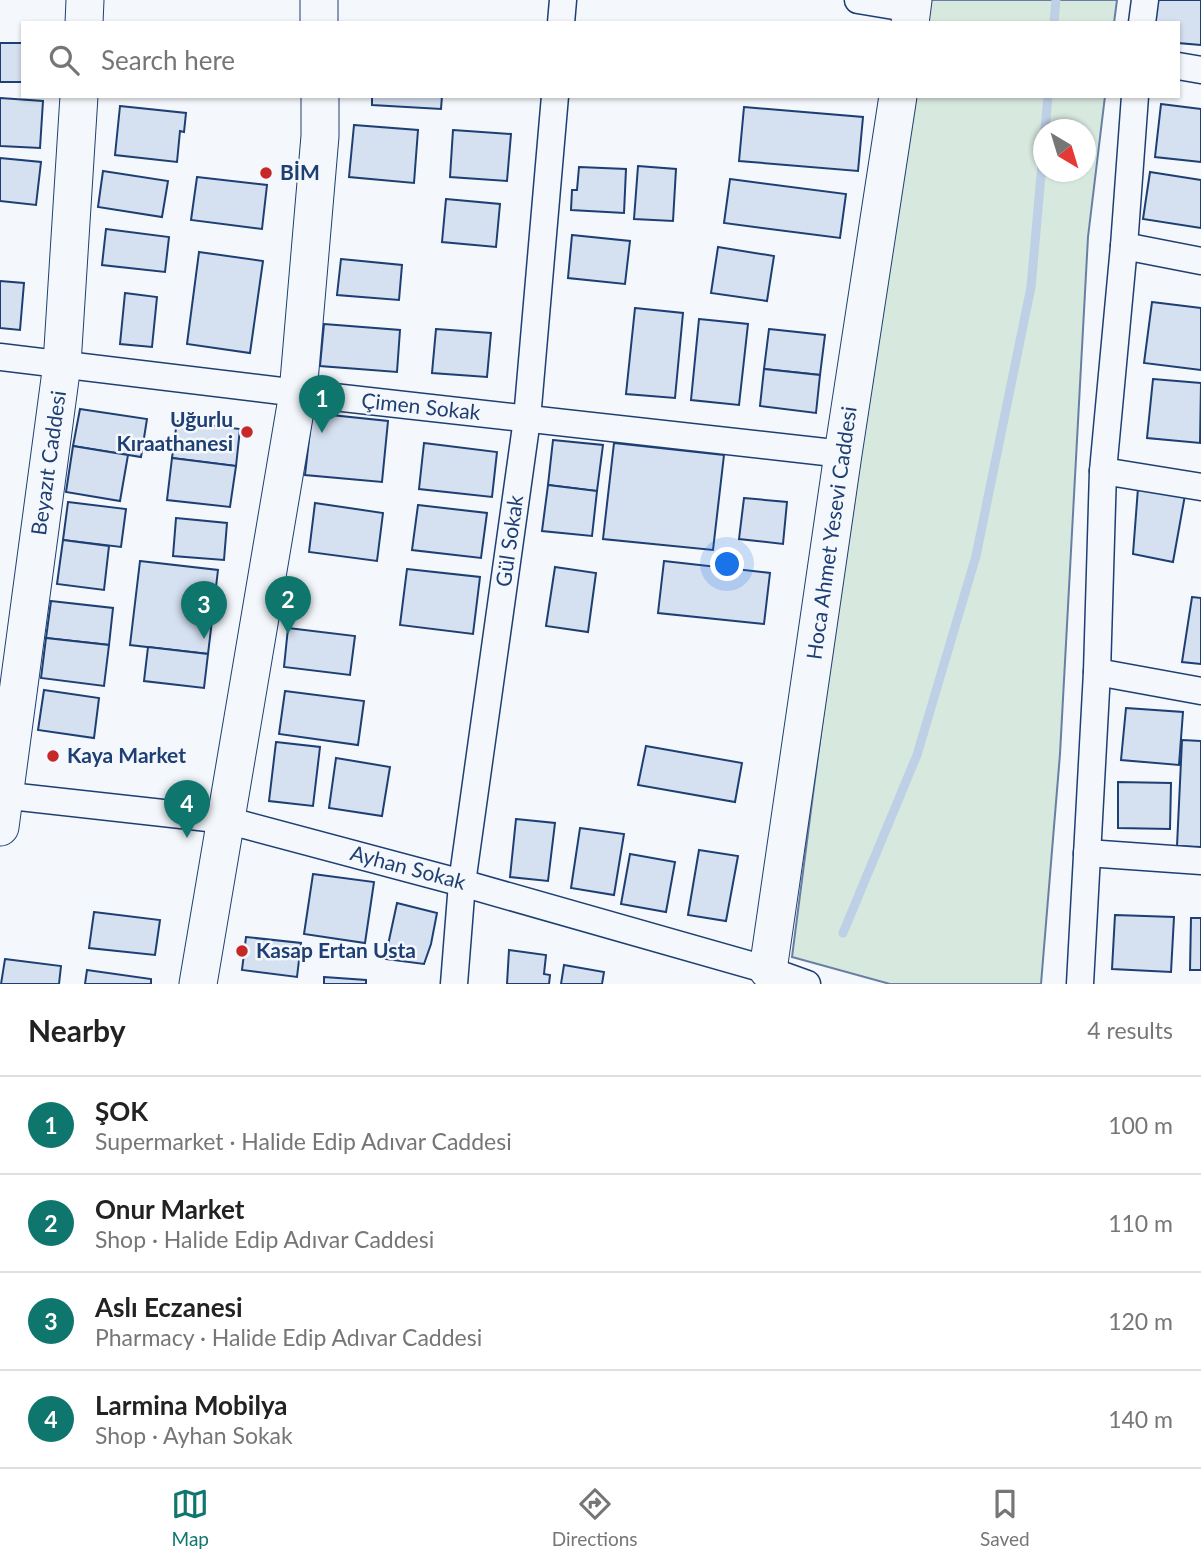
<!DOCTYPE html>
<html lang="en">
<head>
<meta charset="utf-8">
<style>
  body { margin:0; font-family:Lato,sans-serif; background:#f6f6f6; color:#222 }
  .compass { position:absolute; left:1033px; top:119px; width:63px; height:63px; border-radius:50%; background:#fff; box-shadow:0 2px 5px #0004; rotate:142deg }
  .you { position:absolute; left:728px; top:565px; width:24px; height:24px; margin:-18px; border:5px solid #fff; border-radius:50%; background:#1a73e8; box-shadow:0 0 0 10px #1a73e833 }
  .badge { display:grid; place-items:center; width:46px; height:46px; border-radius:50%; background:#0f766e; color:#fff; font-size:23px; font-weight:700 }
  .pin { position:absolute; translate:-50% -58px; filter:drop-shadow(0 2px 4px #0008) }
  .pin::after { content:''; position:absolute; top:37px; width:24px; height:21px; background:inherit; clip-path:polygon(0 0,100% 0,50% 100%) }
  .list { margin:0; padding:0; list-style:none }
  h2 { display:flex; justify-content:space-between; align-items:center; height:91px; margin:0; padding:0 28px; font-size:30px }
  h2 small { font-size:23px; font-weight:400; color:#767676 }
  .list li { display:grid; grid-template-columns:46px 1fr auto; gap:21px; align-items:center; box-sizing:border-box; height:98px; padding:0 28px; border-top:2px solid #e0e0e0 }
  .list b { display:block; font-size:26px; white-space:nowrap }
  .list p { margin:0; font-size:23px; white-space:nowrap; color:#767676 }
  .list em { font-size:23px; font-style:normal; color:#767676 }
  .icon { flex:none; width:38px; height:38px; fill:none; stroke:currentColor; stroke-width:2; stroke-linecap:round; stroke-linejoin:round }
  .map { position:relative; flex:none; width:1201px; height:984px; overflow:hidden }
  .search { position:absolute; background:#fff; box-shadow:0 2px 5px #0004; left:21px; right:21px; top:21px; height:77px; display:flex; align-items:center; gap:18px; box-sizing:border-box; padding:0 24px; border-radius:0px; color:#767676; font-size:26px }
  .sheet { height:483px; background:#fff }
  nav { display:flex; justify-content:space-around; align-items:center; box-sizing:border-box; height:98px; border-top:2px solid #e0e0e0; background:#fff; font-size:19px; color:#767676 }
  nav a { display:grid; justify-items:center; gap:4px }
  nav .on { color:#0f766e }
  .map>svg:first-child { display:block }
  .green { fill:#d7e8df; stroke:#687fa3; stroke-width:2; fill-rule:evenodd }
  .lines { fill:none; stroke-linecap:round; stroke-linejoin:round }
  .stream { stroke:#bed0e5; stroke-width:9 }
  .building { fill:#d5e0f0; stroke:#1d3f73; stroke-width:2 }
  .street-casing { stroke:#1d3f73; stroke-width:29 }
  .secondary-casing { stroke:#1d3f73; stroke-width:39 }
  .street { stroke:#f4f7fb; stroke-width:26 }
  .secondary { stroke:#f4f7fb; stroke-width:37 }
  .poi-dot { fill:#c62828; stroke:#f4f7fb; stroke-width:2.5 }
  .labels { text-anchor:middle; stroke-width:5; stroke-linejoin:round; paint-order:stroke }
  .poi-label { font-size:21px; font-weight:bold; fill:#1d3f73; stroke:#f4f7fb; text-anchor:start }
  .street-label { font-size:21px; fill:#1d3f73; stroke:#f4f7fb }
</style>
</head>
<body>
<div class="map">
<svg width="1201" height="984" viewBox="0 0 1201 984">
  <rect width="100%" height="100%" fill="#f4f7fb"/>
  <g class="green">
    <polygon points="930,0 1117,0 1114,23 926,23"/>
    <path d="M 915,96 L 1105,96 L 1088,237 L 1060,754 L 1041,984 L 890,984 L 792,957 L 833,640 ZM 1044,130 L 1086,130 L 1086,172 L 1044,172 Z"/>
  </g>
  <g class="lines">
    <g class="stream">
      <polyline points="1054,23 1056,0"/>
      <polyline points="1045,130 1048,96"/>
      <polyline points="843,933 917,755 976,556 1031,287 1044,142"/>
    </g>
  </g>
  <g class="building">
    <polygon points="1156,0 1201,0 1201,45 1178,43 1178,23 1154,23"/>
    <rect x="0" y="43" width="23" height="39"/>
    <polygon points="372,96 442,96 441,109 372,105"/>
    <polygon points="0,98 43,101 40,148 0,146"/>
    <polygon points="1161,104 1201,109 1201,162 1155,157"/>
    <polygon points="120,106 186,113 184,132 180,131 177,162 115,155"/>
    <polygon points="744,107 863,117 858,171 739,161"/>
    <polygon points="354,125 418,130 414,183 349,177"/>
    <polygon points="453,130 511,134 507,181 450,177"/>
    <polygon points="0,158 41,162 36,205 0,201"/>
    <polygon points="638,166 676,169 673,221 634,219"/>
    <polygon points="579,167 626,169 624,213 571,210 572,190 577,190"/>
    <polygon points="103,171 168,181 162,217 98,207"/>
    <polygon points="1150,172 1201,180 1201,228 1143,219"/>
    <polygon points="197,177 267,185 262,229 191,220"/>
    <polygon points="730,179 846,194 840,238 724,223"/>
    <polygon points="446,199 500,204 496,247 442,242"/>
    <polygon points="106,229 169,237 165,272 102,265"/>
    <polygon points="572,235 630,241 625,284 568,278"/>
    <polygon points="718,247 774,256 767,301 711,293"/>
    <polygon points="199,252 263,261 250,353 187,344"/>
    <polygon points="341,259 402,265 399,300 337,295"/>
    <polygon points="0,281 24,283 20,330 0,328"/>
    <polygon points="125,293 157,297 152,347 120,344"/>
    <polygon points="1152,302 1201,308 1201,370 1144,363"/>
    <polygon points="635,308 683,313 675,398 626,394"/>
    <polygon points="699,319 748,324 739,405 691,400"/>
    <polygon points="324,324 400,330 397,372 320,366"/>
    <polygon points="436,329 491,333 487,377 432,373"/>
    <polygon points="769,329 825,335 820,375 764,369"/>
    <polygon points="764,369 820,375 816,413 760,406"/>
    <polygon points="1153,379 1201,383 1200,443 1147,438"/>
    <polygon points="80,409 147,419 141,457 73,446"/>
    <polygon points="312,413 388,421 382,482 305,475"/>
    <polygon points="177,421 240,429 236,466 172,458"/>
    <polygon points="553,440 603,445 597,491 548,485"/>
    <polygon points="424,443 497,452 492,497 419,489"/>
    <polygon points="614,443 724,455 713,550 603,539"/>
    <polygon points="73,446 128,455 120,501 66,492"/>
    <polygon points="172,458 236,466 230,507 167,500"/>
    <polygon points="548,485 597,491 592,536 542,531"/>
    <polygon points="1138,488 1185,495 1173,562 1133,554"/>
    <polygon points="744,498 787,502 783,544 739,539"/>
    <polygon points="68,502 126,509 121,547 63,540"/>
    <polygon points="315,503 383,513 377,561 309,552"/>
    <polygon points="418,505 487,513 481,558 412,550"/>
    <polygon points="176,518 227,523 224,560 173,556"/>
    <polygon points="63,540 109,546 104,590 57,584"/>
    <polygon points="140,561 218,570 208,654 130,645"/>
    <polygon points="664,561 770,573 764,624 658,613"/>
    <polygon points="555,567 596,573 588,632 546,626"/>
    <polygon points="407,569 480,577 473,634 400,625"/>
    <polygon points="1192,597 1201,598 1201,664 1182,662"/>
    <polygon points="51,601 113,608 109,645 46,638"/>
    <polygon points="288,628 355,636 350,675 284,667"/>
    <polygon points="46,638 109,645 104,686 41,678"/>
    <polygon points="148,647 208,654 204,688 144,681"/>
    <polygon points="44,690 99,698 94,738 38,730"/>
    <polygon points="285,691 364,701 358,745 279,734"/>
    <polygon points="1126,708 1183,712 1179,765 1121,760"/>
    <polygon points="1182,740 1201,741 1201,847 1177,846"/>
    <polygon points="276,742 320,747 313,806 269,801"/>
    <polygon points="646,746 742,763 735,802 638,785"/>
    <polygon points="336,758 390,767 382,816 329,808"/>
    <polygon points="1118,782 1171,783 1170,829 1118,828"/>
    <polygon points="516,819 555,823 548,881 510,877"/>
    <polygon points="580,828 624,834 614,895 571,888"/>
    <polygon points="699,850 738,856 726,921 688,915"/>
    <polygon points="630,854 675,862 666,912 621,904"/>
    <polygon points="313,874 374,882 365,943 304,934"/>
    <polygon points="397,903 437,913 431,944 424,964 385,959"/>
    <polygon points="94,912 160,920 155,955 89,948"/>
    <polygon points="1115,915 1174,917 1171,972 1112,969"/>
    <polygon points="1191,918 1201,918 1201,970 1190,970"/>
    <polygon points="246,937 301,943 297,977 242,970"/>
    <polygon points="509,950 546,955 544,974 550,975 549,984 507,984"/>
    <polygon points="5,959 61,966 59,984 1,984"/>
    <polygon points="564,965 604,972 602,984 561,984"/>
    <polygon points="87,970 151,979 151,984 85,984"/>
    <polygon points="324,977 366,980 366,984 324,984"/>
  </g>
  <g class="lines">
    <defs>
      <g id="street">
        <polyline points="858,0 912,9"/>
        <polyline points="561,23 563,0"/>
        <polyline points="1142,23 1145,0"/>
        <polyline points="1178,66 1201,70"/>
        <polyline points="1124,246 1201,261"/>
        <polyline points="0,357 298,393 843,454"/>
        <polyline points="1103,471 1201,487"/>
        <polyline points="1097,672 1201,691"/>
        <polyline points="0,795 226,820 462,883 768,970 807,984"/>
        <polyline points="1087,853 1201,861"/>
        <polyline points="454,984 462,883 527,419 555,96"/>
        <polyline points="1080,984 1097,672 1103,471 1124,246 1135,96"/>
      </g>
      <g id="secondary">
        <polyline points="319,0 319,23"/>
        <polyline points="84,23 85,0"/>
        <polyline points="910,23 913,0"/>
        <polyline points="0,827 62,364 79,96"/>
        <polyline points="768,970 843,454 898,96"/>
        <polyline points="198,984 298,393 320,136 320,96"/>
      </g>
    </defs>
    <use href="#street" class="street-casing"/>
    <use href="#secondary" class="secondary-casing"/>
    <use href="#street" class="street"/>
    <use href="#secondary" class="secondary"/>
  </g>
  <g class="poi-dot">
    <circle cx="266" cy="173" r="7"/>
    <circle cx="247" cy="432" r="7"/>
    <circle cx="53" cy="756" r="7"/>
    <circle cx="242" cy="951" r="7"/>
  </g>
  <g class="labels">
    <g class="poi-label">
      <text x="280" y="180">BİM</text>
      <text x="233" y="427" text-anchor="end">Uğurlu<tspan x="233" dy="24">Kıraathanesi</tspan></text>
      <text x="67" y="763">Kaya Market</text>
      <text x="256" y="958">Kasap Ertan Usta</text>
    </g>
    <g class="street-label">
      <text transform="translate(421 407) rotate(6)" y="7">Çimen Sokak</text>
      <text transform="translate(49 463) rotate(-82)" y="7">Beyazıt Caddesi</text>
      <text transform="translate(832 533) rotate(-82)" y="7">Hoca Ahmet Yesevi Caddesi</text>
      <text transform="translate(510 541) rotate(-82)" y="7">Gül Sokak</text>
      <text transform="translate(408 868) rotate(15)" y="7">Ayhan Sokak</text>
    </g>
  </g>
</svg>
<svg class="compass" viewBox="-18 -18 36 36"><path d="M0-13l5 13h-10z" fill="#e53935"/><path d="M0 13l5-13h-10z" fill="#767676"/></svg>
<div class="you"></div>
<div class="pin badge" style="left:322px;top:433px">1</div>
<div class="pin badge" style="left:288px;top:634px">2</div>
<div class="pin badge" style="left:204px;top:639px">3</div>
<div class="pin badge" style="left:187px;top:838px">4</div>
<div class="search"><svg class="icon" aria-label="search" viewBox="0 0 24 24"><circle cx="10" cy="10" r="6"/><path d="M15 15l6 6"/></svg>Search here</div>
</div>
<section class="sheet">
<h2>Nearby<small>4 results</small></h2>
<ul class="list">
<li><span class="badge">1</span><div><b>ŞOK</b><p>Supermarket · Halide Edip Adıvar Caddesi</p></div><em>100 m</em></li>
<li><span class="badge">2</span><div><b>Onur Market</b><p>Shop · Halide Edip Adıvar Caddesi</p></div><em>110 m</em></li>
<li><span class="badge">3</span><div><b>Aslı Eczanesi</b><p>Pharmacy · Halide Edip Adıvar Caddesi</p></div><em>120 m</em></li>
<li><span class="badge">4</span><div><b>Larmina Mobilya</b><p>Shop · Ayhan Sokak</p></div><em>140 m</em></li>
</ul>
</section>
<nav>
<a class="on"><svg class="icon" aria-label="map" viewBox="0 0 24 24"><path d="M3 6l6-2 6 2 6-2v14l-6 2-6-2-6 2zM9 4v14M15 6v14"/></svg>Map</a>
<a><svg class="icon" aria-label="directions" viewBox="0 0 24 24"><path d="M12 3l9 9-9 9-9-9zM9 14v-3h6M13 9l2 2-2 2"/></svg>Directions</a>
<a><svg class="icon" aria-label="saved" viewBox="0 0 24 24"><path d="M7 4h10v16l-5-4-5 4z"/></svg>Saved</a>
</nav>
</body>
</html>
